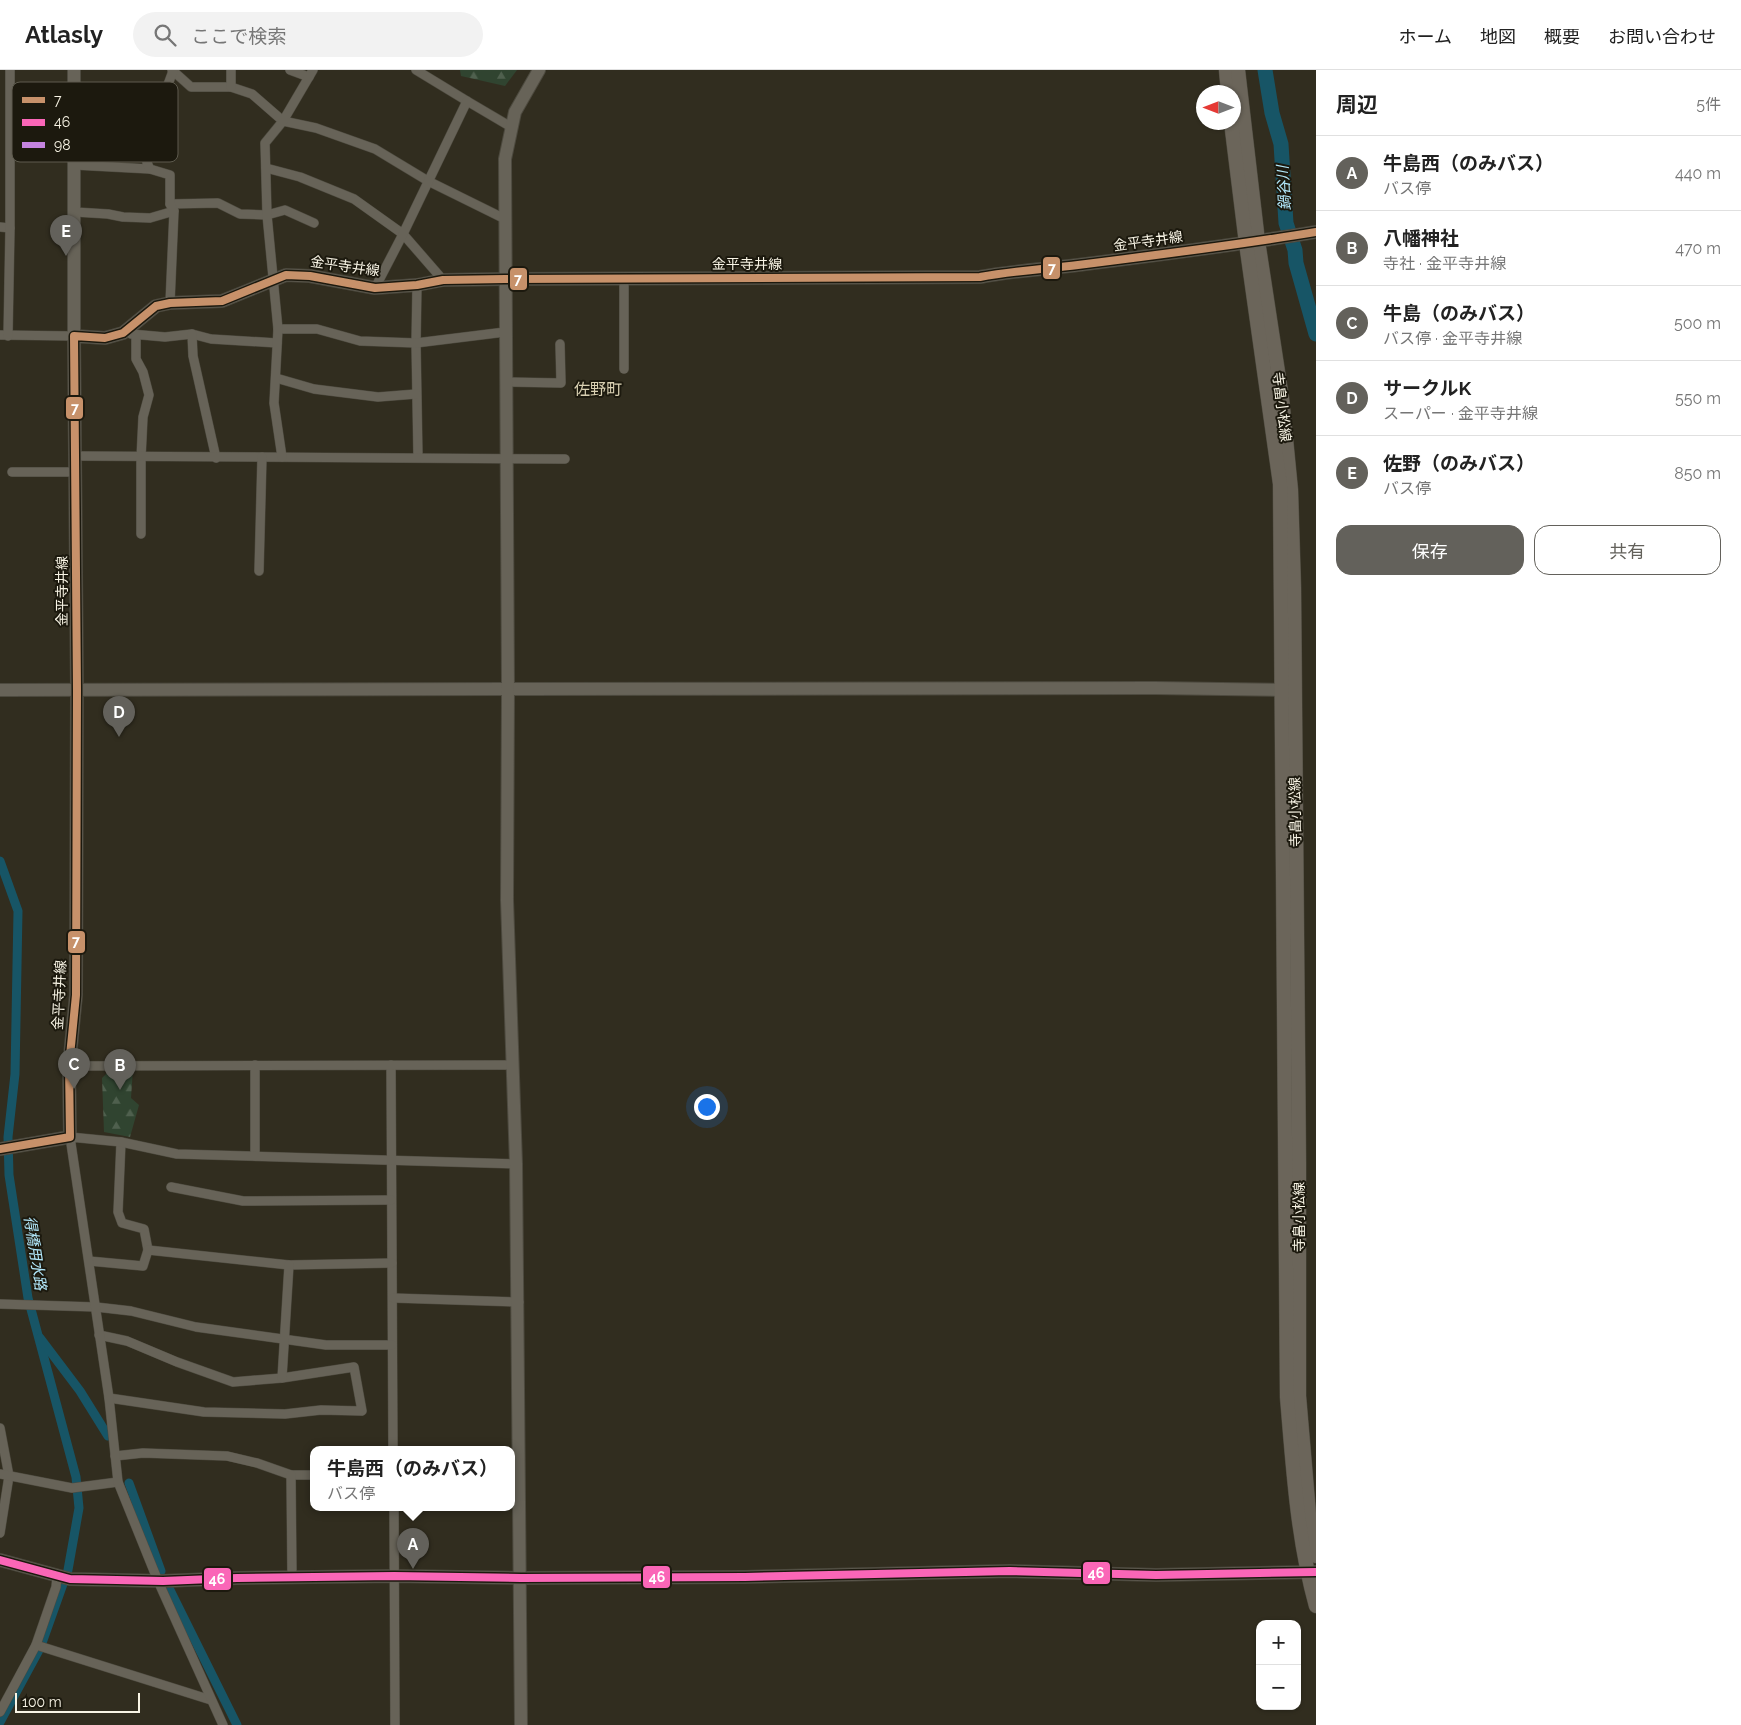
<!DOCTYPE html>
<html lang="ja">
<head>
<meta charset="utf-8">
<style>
  body { margin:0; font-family:Raleway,"Noto Sans JP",sans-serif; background:#f2f2f2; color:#222 }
  .controls { position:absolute; right:15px; bottom:15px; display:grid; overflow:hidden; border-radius:10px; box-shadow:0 1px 4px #0004 }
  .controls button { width:45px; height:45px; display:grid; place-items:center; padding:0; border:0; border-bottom:1px solid #e0e0e0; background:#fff; color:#222; font:25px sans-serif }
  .compass { position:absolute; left:1196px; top:15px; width:45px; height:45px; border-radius:50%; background:#fff; box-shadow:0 1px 4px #0004; rotate:270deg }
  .scale { position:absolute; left:15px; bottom:12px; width:125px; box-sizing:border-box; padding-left:5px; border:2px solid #f8f4e5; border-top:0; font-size:14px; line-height:18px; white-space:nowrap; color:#f8f4e5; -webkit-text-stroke:4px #1c190e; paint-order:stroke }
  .you { position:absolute; left:706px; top:1036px; width:18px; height:18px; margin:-12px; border:4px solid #fff; border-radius:50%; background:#1a73e8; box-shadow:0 0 0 8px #1a73e833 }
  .badge { display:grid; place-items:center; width:32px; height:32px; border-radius:50%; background:#63615b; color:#fff; font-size:16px; font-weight:700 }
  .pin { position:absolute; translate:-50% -41px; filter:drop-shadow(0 1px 2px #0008) }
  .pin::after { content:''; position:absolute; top:26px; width:18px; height:15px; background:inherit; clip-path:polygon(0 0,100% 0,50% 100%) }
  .popup { position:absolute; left:310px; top:1376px; width:205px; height:65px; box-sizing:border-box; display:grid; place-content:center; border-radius:10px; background:#fff; filter:drop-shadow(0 1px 4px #0005); font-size:16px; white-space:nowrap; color:#767676 }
  .popup b { font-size:19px; color:#222 }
  .popup::after { content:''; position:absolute; left:50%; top:100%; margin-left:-10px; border:10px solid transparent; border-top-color:#fff }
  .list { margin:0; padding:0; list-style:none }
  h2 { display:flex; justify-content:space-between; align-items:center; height:65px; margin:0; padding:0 20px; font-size:21px }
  h2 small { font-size:16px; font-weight:400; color:#767676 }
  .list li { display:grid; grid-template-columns:32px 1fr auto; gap:15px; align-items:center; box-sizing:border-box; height:75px; padding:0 20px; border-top:1px solid #e0e0e0 }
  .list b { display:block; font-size:19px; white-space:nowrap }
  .list p { margin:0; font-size:16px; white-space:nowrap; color:#767676 }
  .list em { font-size:16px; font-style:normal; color:#767676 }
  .actions { display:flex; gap:10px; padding:15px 20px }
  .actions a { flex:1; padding:11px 0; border:1px solid #63615b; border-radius:15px; text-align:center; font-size:18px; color:#63615b }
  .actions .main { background:#63615b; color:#fff }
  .icon { flex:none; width:28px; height:28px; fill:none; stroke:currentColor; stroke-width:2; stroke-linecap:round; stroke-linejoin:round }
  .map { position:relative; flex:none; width:1316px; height:1655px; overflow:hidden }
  header { display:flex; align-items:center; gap:30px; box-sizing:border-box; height:70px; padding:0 25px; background:#fff; border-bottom:1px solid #e0e0e0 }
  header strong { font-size:24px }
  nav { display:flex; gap:28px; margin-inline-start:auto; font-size:18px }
  .search { width:350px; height:45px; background:#f2f2f2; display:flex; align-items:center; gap:12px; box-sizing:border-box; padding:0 18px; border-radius:28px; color:#767676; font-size:19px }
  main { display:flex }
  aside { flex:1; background:#fff }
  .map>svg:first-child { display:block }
  .forest { fill:url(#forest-firs) }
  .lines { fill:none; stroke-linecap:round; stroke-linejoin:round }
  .canal { stroke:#175566; stroke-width:9 }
  .river { stroke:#175566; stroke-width:15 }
  .street-casing { stroke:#4d4a3f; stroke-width:10 }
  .secondary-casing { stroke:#4d4a3f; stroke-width:14 }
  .primary-casing { stroke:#4d4a3f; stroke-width:15 }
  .street { stroke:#676358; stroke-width:9 }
  .secondary { stroke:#676358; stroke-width:12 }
  .primary { stroke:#6b655a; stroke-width:14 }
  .bus-1-casing { stroke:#1c190e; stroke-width:11 }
  .bus-2-casing { stroke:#1c190e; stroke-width:11 }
  .bus-1 { stroke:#c7916a; stroke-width:8 }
  .bus-2 { stroke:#fa66b7; stroke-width:8 }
  .labels { text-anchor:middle; stroke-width:4; stroke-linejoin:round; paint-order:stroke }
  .street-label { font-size:14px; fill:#f8f4e5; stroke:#1c190e }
  .water-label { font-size:15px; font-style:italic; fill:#b3e9fc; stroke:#1c190e }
  .quarter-label { font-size:16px; fill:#d9d0b2; stroke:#1c190e }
  .key { fill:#1c190e; stroke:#5e5b4e; stroke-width:1 }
  .key-label { font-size:14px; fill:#f8f4e5 }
  .line-badge { stroke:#1c190e; stroke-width:2 }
  .badge-label { font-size:14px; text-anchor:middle; font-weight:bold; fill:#fff }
</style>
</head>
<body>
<header>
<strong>Atlasly</strong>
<div class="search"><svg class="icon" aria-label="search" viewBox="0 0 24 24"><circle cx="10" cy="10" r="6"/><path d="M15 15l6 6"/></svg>ここで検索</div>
<nav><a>ホーム</a><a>地図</a><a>概要</a><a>お問い合わせ</a></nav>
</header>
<main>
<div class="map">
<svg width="1316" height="1655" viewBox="0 0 1316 1655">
  <defs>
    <pattern id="forest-firs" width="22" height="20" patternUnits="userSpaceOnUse" patternTransform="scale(1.25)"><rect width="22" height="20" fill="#304430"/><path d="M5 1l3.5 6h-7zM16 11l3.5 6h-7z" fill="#4f604e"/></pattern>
  </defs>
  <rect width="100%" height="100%" fill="#312d1f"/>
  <g class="forest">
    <polygon points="460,0 517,0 505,16 461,6"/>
    <polygon points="113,997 133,999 131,1028 139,1035 130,1067 104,1062 102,1008"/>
  </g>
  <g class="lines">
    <g class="canal">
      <polyline points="0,791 18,841 15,1004 8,1067 9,1105 28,1228 76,1407 79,1438 68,1500 42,1573"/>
      <polyline points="40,1268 80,1321 108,1366"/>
      <polyline points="129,1413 161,1501"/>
      <polyline points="168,1516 237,1655"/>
      <polyline points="0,1652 39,1580"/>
    </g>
    <polyline class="river" points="1265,0 1272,43 1281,74 1286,153 1295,180 1296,193 1316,264"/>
    <defs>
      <g id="street">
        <polyline points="172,0 191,17 231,17 252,24 283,51 316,58 375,79 428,111 505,149"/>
        <polyline points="231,0 231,17"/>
        <polyline points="290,0 309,7"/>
        <polyline points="416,0 467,31"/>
        <polyline points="74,95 150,99"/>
        <polyline points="266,98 300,107 354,129 403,164 443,210"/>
        <polyline points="170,134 218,133 240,144 267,145 285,140 314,153"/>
        <polyline points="75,142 108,144 123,147 150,148 174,141"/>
        <polyline points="0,157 10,158"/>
        <polyline points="624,209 624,299"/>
        <polyline points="417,215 416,273 418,387"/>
        <polyline points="375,218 403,164 467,31 511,57"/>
        <polyline points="170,233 174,141 170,134 170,105 150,99 147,93 157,44 173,1"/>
        <polyline points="278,259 317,259 360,271 416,273 505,262"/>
        <polyline points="131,264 165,267 192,264 211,269 277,273"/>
        <polyline points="192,264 193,286 216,388"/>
        <polyline points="0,265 74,266"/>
        <polyline points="136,265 136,289 143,302 149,325 143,347 141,388 141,464"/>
        <polyline points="8,266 10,158 10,0"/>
        <polyline points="276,308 314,319 378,327 416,324"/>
        <polyline points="506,312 561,313 560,274"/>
        <polyline points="76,386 565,389"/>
        <polyline points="282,387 274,333 278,259 267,145 265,73 283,51 313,0"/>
        <polyline points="12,402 76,402"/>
        <polyline points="259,501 262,387"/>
        <polyline points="255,995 255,1086"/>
        <polyline points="391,995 393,1380"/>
        <polyline points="69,996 513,995"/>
        <polyline points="121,1072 118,1142 122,1153 144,1159 148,1180"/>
        <polyline points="171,1117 243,1131 391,1130"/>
        <polyline points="89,1191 143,1196 148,1180 289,1195 392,1193"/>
        <polyline points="393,1228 519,1232"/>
        <polyline points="0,1234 96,1237 131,1241 196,1257 326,1275 392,1275"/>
        <polyline points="99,1265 127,1271 177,1292 233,1312 282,1308 354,1297 362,1341 321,1340 285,1344 204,1342 109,1328"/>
        <polyline points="282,1308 289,1195"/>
        <polyline points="0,1358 9,1406 0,1463"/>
        <polyline points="115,1386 143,1383 227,1386 257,1393 291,1405 314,1405"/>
        <polyline points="0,1404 72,1418 118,1412"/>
        <polyline points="291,1405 292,1507"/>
        <polyline points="394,1438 395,1655"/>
        <polyline points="36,1575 211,1630"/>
        <polyline points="0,1642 36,1575 56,1517 57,1506"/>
        <polyline points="223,1655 158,1511 118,1412 109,1328 70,1067 121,1072 177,1084 516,1094"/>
      </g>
      <g id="secondary">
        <polyline points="74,266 74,0"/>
        <polyline points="0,620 1155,618 1292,620"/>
        <path d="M 0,1079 L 70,1067 L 69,996 L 76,925 L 77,620 L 74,266 L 105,268 L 123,263 L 156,236 L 170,233 L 222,231 L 286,205 L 310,206 L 375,218 L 417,215 L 443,210 L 505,209 L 980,207 C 1013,201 1045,199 1078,195 C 1158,185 1237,175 1316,162"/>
        <polyline points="0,1490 70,1509 163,1511 237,1508 394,1506 521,1508 745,1507 1010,1501 1156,1505 1316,1502"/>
        <polyline points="521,1655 516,1094 507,830 508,620 505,89 515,42 539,0"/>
      </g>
      <g id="primary">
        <polyline points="1226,0 1228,22"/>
        <polyline points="1238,0 1258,171 1282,328 1291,420 1294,518 1299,1092 1299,1326 1310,1455 1316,1486"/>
        <path d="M 1231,52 L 1246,173 L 1280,414 L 1287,1327 C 1293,1397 1297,1468 1316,1536"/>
      </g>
    </defs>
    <use href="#street" class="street-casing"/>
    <use href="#secondary" class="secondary-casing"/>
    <use href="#primary" class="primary-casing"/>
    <use href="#street" class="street"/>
    <use href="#secondary" class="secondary"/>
    <use href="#primary" class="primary"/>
    <defs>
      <path id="bus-1" d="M 0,1079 L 70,1067 L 69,996 L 76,925 L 77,620 L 74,266 L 105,268 L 123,263 L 156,236 L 170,233 L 222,231 L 286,205 L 310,206 L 375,218 L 417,215 L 443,210 L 505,209 L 980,207 C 1013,201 1045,199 1078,195 C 1158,185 1237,175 1316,162"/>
      <polyline id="bus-2" points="0,1490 70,1509 163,1511 237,1508 394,1506 521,1508 745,1507 1010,1501 1156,1505 1316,1502"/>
    </defs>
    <use href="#bus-1" class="bus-1-casing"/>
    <use href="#bus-2" class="bus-2-casing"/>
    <use href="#bus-1" class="bus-1"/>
    <use href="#bus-2" class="bus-2"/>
  </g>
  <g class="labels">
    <g class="street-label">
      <text transform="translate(1148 171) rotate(-8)" y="5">金平寺井線</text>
      <text x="747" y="199">金平寺井線</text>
      <text transform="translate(345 196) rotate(8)" y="5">金平寺井線</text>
      <text transform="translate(1282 337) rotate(83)" y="5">寺畠小松線</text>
      <text transform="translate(62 521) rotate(-90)" y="5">金平寺井線</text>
      <text transform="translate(1295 742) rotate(-91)" y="5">寺畠小松線</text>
      <text transform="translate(59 925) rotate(-87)" y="5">金平寺井線</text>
      <text transform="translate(1299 1147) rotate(-90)" y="5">寺畠小松線</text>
    </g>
    <g class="water-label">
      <text transform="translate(1284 118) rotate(-93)" y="5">鍋谷川</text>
      <text transform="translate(35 1183) rotate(81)" y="5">得橋用水路</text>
    </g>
    <g class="quarter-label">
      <text x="598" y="325">佐野町</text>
    </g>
  </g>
  <rect x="12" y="12" width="166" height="80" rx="8" class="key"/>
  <rect x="22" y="27" width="23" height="6" fill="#c7916a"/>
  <rect x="22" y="49" width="23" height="7" fill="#fa66b7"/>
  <rect x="22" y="72" width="23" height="6" fill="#c483df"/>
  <g class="key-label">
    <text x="54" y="35">7</text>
    <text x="54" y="57">46</text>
    <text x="54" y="80">98</text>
  </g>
  <g class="line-badge">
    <rect x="1042" y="186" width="19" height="24" rx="5" fill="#c7916a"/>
    <rect x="509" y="197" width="19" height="24" rx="5" fill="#c7916a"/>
    <rect x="65" y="326" width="19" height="24" rx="5" fill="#c7916a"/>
    <rect x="67" y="860" width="19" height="24" rx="5" fill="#c7916a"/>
    <rect x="1082" y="1491" width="29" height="24" rx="5" fill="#fa66b7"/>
    <rect x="642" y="1495" width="29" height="24" rx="5" fill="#fa66b7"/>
    <rect x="203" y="1497" width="29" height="24" rx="5" fill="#fa66b7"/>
  </g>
  <g class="badge-label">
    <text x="1052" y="203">7</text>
    <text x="518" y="214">7</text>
    <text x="75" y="343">7</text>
    <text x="76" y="876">7</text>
    <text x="1096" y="1508">46</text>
    <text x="657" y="1512">46</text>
    <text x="217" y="1514">46</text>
  </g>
</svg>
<div class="controls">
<button>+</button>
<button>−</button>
</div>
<svg class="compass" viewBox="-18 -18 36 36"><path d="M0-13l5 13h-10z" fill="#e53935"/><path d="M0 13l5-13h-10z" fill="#767676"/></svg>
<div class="scale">100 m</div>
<div class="you"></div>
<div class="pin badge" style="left:413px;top:1499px">A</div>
<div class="popup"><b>牛島西（のみバス）</b>バス停</div>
<div class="pin badge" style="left:120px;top:1020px">B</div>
<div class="pin badge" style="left:74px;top:1019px">C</div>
<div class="pin badge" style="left:119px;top:667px">D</div>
<div class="pin badge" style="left:66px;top:186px">E</div>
</div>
<aside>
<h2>周辺<small>5件</small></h2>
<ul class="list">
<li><span class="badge">A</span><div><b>牛島西（のみバス）</b><p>バス停</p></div><em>440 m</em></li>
<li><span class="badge">B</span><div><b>八幡神社</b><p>寺社 · 金平寺井線</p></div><em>470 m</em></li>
<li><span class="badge">C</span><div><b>牛島（のみバス）</b><p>バス停 · 金平寺井線</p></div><em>500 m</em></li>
<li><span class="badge">D</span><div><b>サークルK</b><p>スーパー · 金平寺井線</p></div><em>550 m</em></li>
<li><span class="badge">E</span><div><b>佐野（のみバス）</b><p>バス停</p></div><em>850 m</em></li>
</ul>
<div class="actions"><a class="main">保存</a><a>共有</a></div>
</aside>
</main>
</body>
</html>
